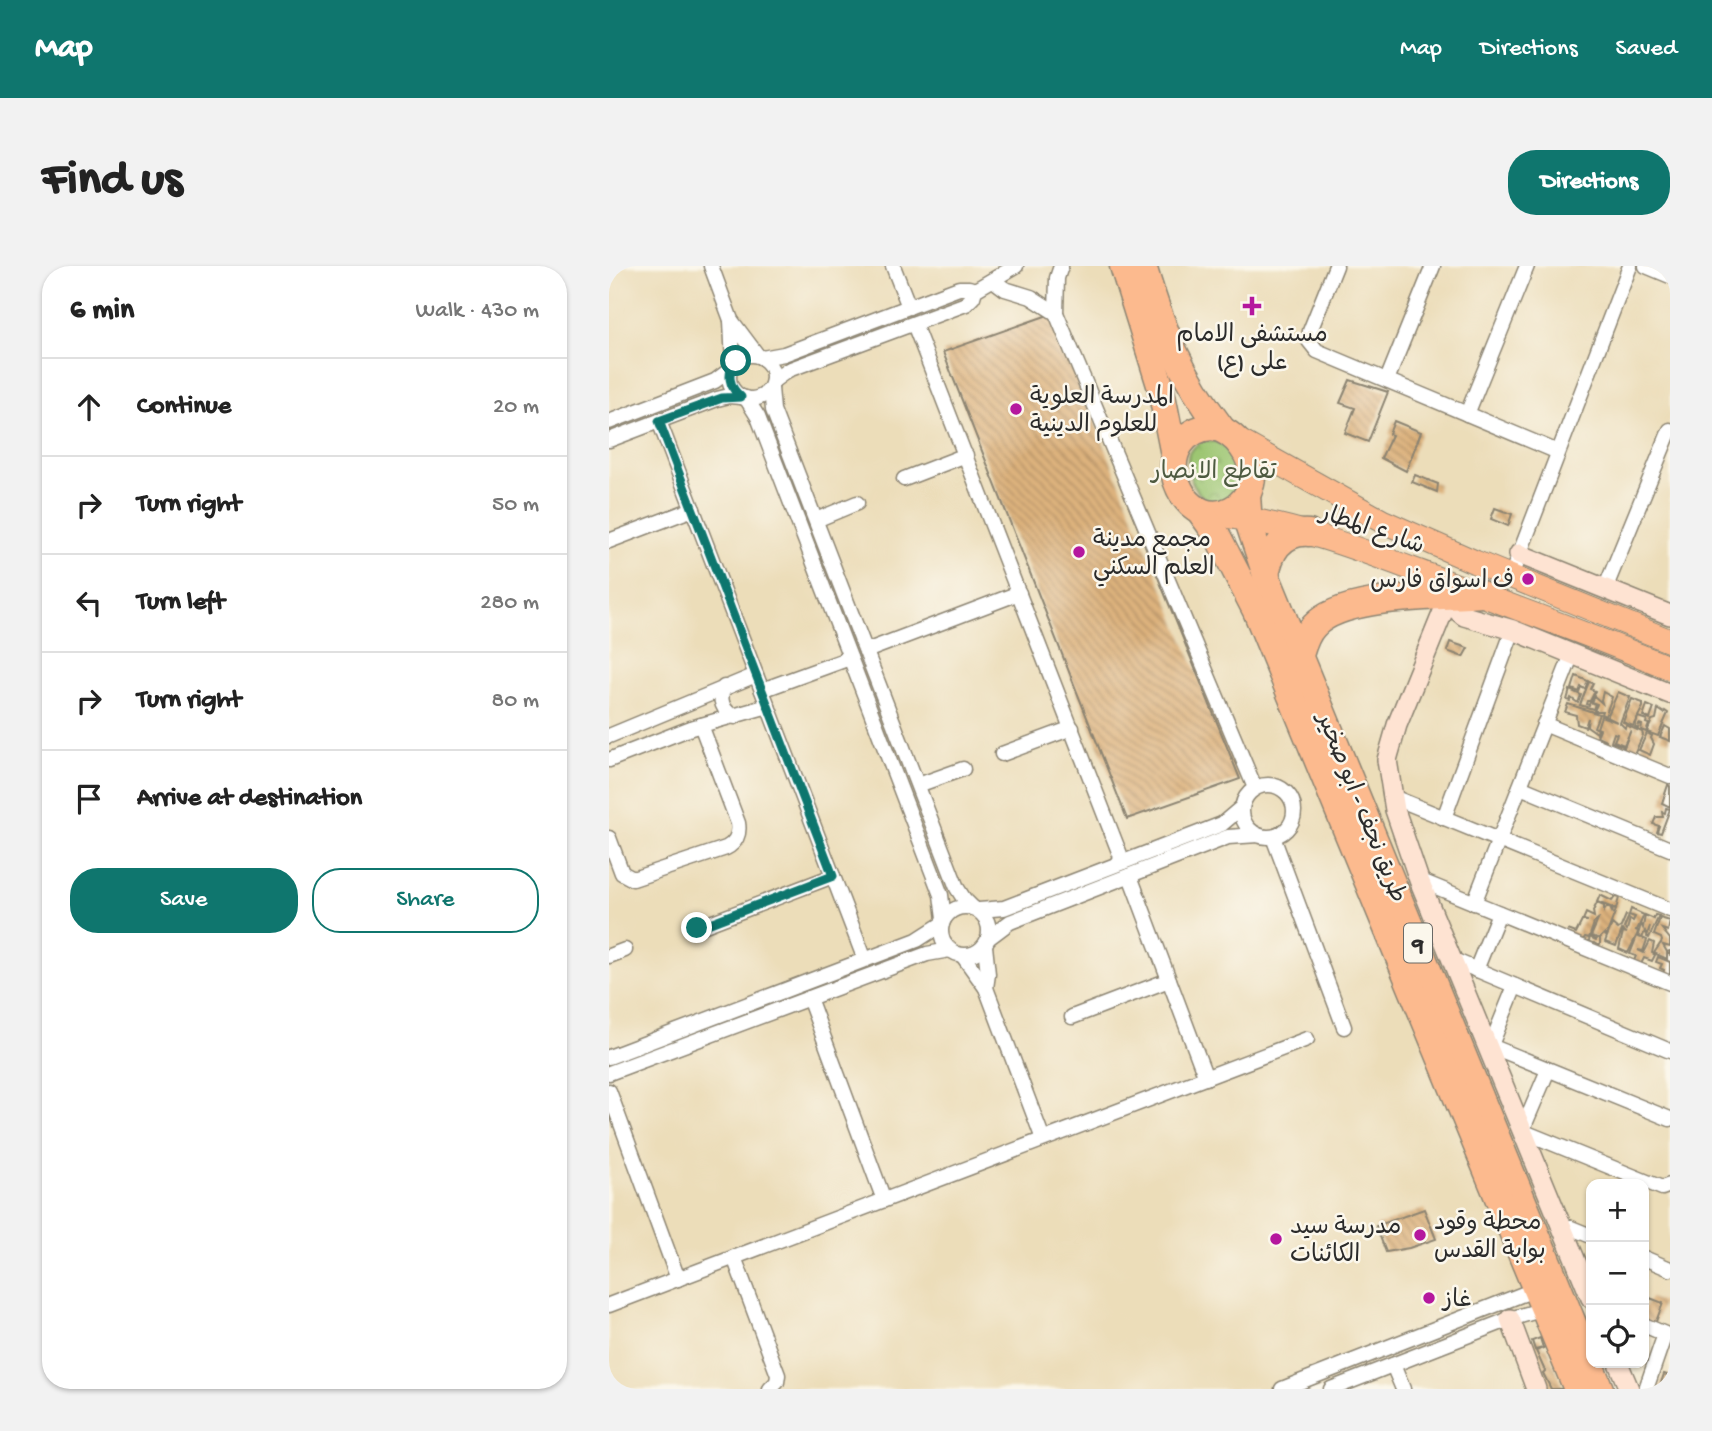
<!DOCTYPE html>
<html lang="en">
<head>
<meta charset="utf-8">
<style>
  body { margin:0; font-family:"Gochi Hand","Playpen Sans Arabic",sans-serif; background:#f2f2f2; color:#222 }
  .controls { position:absolute; right:21px; bottom:21px; display:grid; overflow:hidden; border-radius:14px; box-shadow:0 2px 5px #0004 }
  .controls button { width:63px; height:63px; display:grid; place-items:center; padding:0; border:0; border-bottom:2px solid #e0e0e0; background:#fff; color:#222; font:35px sans-serif }
  .stop { position:absolute; width:21px; height:21px; margin:-16px; border:5px solid #0f766e; border-radius:50%; background:#fff }
  .stop.end { background:#0f766e; border-color:#fff; box-shadow:0 2px 7px #0008 }
  .list { margin:0; padding:0; list-style:none }
  h2 { display:flex; justify-content:space-between; align-items:center; height:91px; margin:0; padding:0 28px; font-size:30px }
  h2 small { font-size:23px; font-weight:400; color:#767676 }
  .list li { display:grid; grid-template-columns:46px 1fr auto; gap:21px; align-items:center; box-sizing:border-box; height:98px; padding:0 28px; border-top:2px solid #e0e0e0 }
  .list b { display:block; font-size:26px; white-space:nowrap }
  .list em { font-size:23px; font-style:normal; color:#767676 }
  .actions { display:flex; gap:14px; padding:21px 28px }
  .actions a { flex:1; padding:16px 0; border:2px solid #0f766e; border-radius:28px; text-align:center; font-size:24px; color:#0f766e }
  .actions .main { background:#0f766e; color:#fff }
  .icon { flex:none; width:38px; height:38px; fill:none; stroke:currentColor; stroke-width:2; stroke-linecap:round; stroke-linejoin:round }
  .map { position:relative; flex:none; width:1061px; height:1123px; overflow:hidden; border-radius:28px }
  header { display:flex; align-items:center; gap:42px; box-sizing:border-box; height:98px; padding:0 35px; background:#0f766e; color:#fff }
  header strong { font-size:33px }
  nav { display:flex; gap:38px; margin-inline-start:auto; font-size:24px }
  .intro { display:flex; align-items:center; justify-content:space-between; box-sizing:border-box; height:168px; padding:0 42px }
  h1 { margin:0; font-size:49px }
  .button { padding:18px 32px; border-radius:28px; background:#0f766e; color:#fff; font-size:24px; font-weight:700 }
  main { display:flex; gap:42px; padding:0 42px }
  aside { flex:1; background:#fff; border-radius:28px; box-shadow:0 2px 5px #0004 }
  .map>svg:first-child { display:block }
  .park { fill:url(#park-crowns); stroke:#64784e; stroke-width:2 }
  .building { fill:url(#building-back-hatch) }
  .lines { fill:none; stroke-linecap:round; stroke-linejoin:round }
  .street-casing { stroke:#8c8472; stroke-width:17 }
  .secondary-casing { stroke:#8c8472; stroke-width:22 }
  .primary-casing { stroke:#8c8472; stroke-width:25 }
  .highway-casing { stroke:#8c8472; stroke-width:29 }
  .street { stroke:#fff; stroke-width:14 }
  .secondary { stroke:#fee3d2; stroke-width:19 }
  .primary { stroke:#fcba8e; stroke-width:23 }
  .highway { stroke:#fcba8e; stroke-width:26 }
  .route { stroke:#0f766e; stroke-width:9 }
  .poi-dot { fill:#b5179e; stroke:#fbf7ec; stroke-width:2.5 }
  .labels { text-anchor:middle; stroke-width:5; stroke-linejoin:round; paint-order:stroke }
  .shield { fill:#fbf7ec; stroke:#696865; stroke-width:2 }
  .shield-label { font-size:23px; font-weight:bold; fill:#2b2b2b }
  .poi-label { font-size:24px; fill:#2b2b2b; stroke:#fbf7ec; text-anchor:start }
  .park-label { font-size:24px; fill:#4d5a40; stroke:#fbf7ec }
  .street-label { font-size:24px; fill:#2b2b2b; stroke:#fbf7ec }
</style>
</head>
<body>
<header>
<strong>Map</strong>
<nav><a>Map</a><a>Directions</a><a>Saved</a></nav>
</header>
<div class="intro"><h1>Find us</h1><a class="button">Directions</a></div>
<main>
<aside>
<h2>6 min<small>Walk · 430 m</small></h2>
<ul class="list">
<li><svg class="icon" aria-label="ahead" viewBox="0 0 24 24"><path d="M12 20V5M6 11l6-6 6 6"/></svg><div><b>Continue</b></div><em>20 m</em></li>
<li><svg class="icon" aria-label="right" viewBox="0 0 24 24"><path d="M7 20v-9h11M14 6l5 5-5 5"/></svg><div><b>Turn right</b></div><em>50 m</em></li>
<li><svg class="icon" aria-label="left" viewBox="0 0 24 24"><path d="M17 20v-9H6M10 6l-5 5 5 5"/></svg><div><b>Turn left</b></div><em>280 m</em></li>
<li><svg class="icon" aria-label="right" viewBox="0 0 24 24"><path d="M7 20v-9h11M14 6l5 5-5 5"/></svg><div><b>Turn right</b></div><em>80 m</em></li>
<li><svg class="icon" aria-label="arrive" viewBox="0 0 24 24"><path d="M6 21V4h12l-3 4 3 4H6"/></svg><div><b>Arrive at destination</b></div></li>
</ul>
<div class="actions"><a class="main">Save</a><a>Share</a></div>
</aside>
<div class="map">
<svg width="1061" height="1123" viewBox="0 0 1061 1123">
  <defs>
    <pattern id="park-crowns" width="20" height="18" patternUnits="userSpaceOnUse" patternTransform="scale(1.75)"><rect width="20" height="18" fill="#9dc672"/><path d="M2 6a3 3 0 1 1 6 0M12 15a3 3 0 1 1 6 0" fill="none" stroke="#87aa63"/></pattern>
    <pattern id="building-back-hatch" width="6" height="6" patternUnits="userSpaceOnUse" patternTransform="scale(1.75)"><rect width="6" height="6" fill="#ddb27d"/><path d="M-1 5l2 2M0 0l6 6M5-1l2 2" fill="none" stroke="#b39167"/></pattern>
  </defs>
  <rect width="100%" height="100%" fill="#fbf7ec"/>
  <filter id="ink" filterUnits="userSpaceOnUse"><feTurbulence type="fractalNoise" baseFrequency=".0143" numOctaves="2"/><feDisplacementMap in="SourceGraphic" scale="14" xChannelSelector="R" yChannelSelector="G"/><feConvolveMatrix kernelMatrix="1 2 1 2 8 2 1 2 1" color-interpolation-filters="sRGB"/></filter>
  <filter id="wash" filterUnits="userSpaceOnUse"><feTurbulence type="fractalNoise" baseFrequency=".00686" numOctaves="4" result="noise"/><feDisplacementMap in="SourceGraphic" scale="28" xChannelSelector="R" yChannelSelector="G"/><feGaussianBlur stdDeviation="1.57" result="paint"/><feColorMatrix in="noise" values="0 0 0 0 0 0 0 0 0 0 0 0 0 0 0 0 0 1.4 0 .05"/><feComposite in="paint" operator="in"/></filter>
  <g filter="url(#wash)">
    <rect width="100%" height="100%" fill="#ecddb9"/>
    <path class="park" d="M 593,174 C 616,174 620,183 631,201 L 627,226 C 623,228 617,233 613,235 C 588,242 575,205 580,186 Z"/>
    <g id="blocks">
      <g class="building">
        <polygon points="442,48 631,513 518,553 334,86"/>
        <polygon points="741,114 779,126 759,176 736,167 746,142 731,137"/>
        <polygon points="785,155 812,166 797,205 772,192 783,169 780,168"/>
        <polygon points="806,209 829,218 828,226 803,216"/>
        <polygon points="886,242 903,248 899,260 882,253"/>
        <polygon points="841,376 859,382 854,391 838,385"/>
        <polygon points="967,410 979,415 976,423 972,421 970,426 963,423"/>
        <polygon points="980,416 984,417 981,423 986,425 981,435 978,435 977,438 980,439 981,436 986,438 984,443 971,439"/>
        <polygon points="961,424 972,429 969,437 962,432 961,435 958,434"/>
        <polygon points="994,426 1003,431 996,450 992,448 993,445 985,445 988,438 982,436 985,430 993,437 992,434"/>
        <polygon points="1009,426 1021,431 1011,457 1016,462 1017,459 1033,466 1034,469 1025,489 1014,484 1022,464 1015,479 1005,475 1008,468 1005,467 1002,476 1014,480 1012,483 995,479 997,474 988,470 991,463 988,462 992,450 1008,456 998,451"/>
        <polygon points="1023,433 1034,437 1034,441 1024,460 1014,456"/>
        <polygon points="959,438 990,448 985,461 989,463 988,467 978,460 979,452 976,461 968,458 967,449 956,446"/>
        <polygon points="1038,439 1045,442 1041,453 1034,450"/>
        <polygon points="1049,443 1055,447 1056,445 1059,447 1049,470 1038,466 1043,454 1047,453"/>
        <polygon points="1029,451 1038,454 1037,457 1040,458 1037,466 1032,464 1033,459 1030,458 1029,463 1026,461"/>
        <polygon points="1056,460 1061,463 1061,475 1051,471"/>
        <polygon points="1038,467 1043,470 1042,472 1045,478 1041,489 1030,484"/>
        <polygon points="1059,519 1061,520 1061,541 1053,537"/>
        <polygon points="1057,542 1061,543 1052,567 1048,566 1050,560 1044,558 1047,551 1054,551 1053,546 1056,547"/>
        <polygon points="991,629 1003,635 1006,631 1010,632 1007,643 988,636"/>
        <polygon points="988,637 995,640 995,645 998,641 1001,642 1004,648 1003,643 1007,644 997,670 995,668 991,672 991,678 989,680 985,677 979,678 981,671 987,674 989,672 982,670 989,654 985,657 980,672 976,671 974,674 957,668 959,664 967,667 973,655 979,655 974,654 977,647 985,651 984,645"/>
        <polygon points="1022,643 1035,649 1028,664 1026,664 1029,665 1028,669 1019,687 1010,683 1014,666 1018,667 1013,664 1007,680 996,676 1003,658 1009,663 1012,661 1017,649 1020,650 1015,662 1018,664 1021,653 1024,655 1026,651 1020,649"/>
        <polygon points="1036,649 1045,653 1046,649 1050,650 1040,672 1038,671 1041,660 1038,669 1036,665 1033,672 1038,674 1034,685 1029,684 1035,687 1041,675 1045,677 1043,687 1046,689 1043,695 1035,692 1032,698 1025,695 1027,690 1021,688 1028,670 1032,672 1029,669 1032,658 1034,662"/>
        <polygon points="1051,652 1061,655 1059,665 1053,663 1061,673 1061,681 1054,679 1058,686 1061,685 1061,689 1058,687 1058,693 1045,687 1053,675 1052,672 1045,669"/>
        <polygon points="1049,691 1061,696 1061,714 1053,711 1055,704 1051,702 1053,698 1047,696"/>
        <polygon points="815,943 827,973 800,982 777,986 767,960"/>
        <polygon points="1041,1032 1054,1037 1046,1058 1035,1053 1035,1042"/>
        <polygon points="931,1072 934,1082 926,1084 923,1075"/>
        <polygon points="938,1080 955,1123 942,1123 934,1107 936,1105 927,1085"/>
        <polygon points="1055,1108 1061,1110 1061,1123 1050,1123"/>
      </g>
    </g>
  </g>
  <g filter="url(#ink)">
    <use href="#blocks" fill-opacity="0" stroke="#8c8472" stroke-width="2"/>
    <g class="lines">
      <defs>
        <g id="street">
          <polyline points="102,0 122,54 149,90"/>
          <polyline points="284,0 300,41"/>
          <polyline points="452,0 448,12 447,47 646,522"/>
          <polyline points="727,0 701,65 700,75 708,85 949,186"/>
          <polyline points="1037,0 1061,10"/>
          <polyline points="384,14 396,23 422,31 447,47"/>
          <polyline points="122,54 124,99"/>
          <polyline points="305,58 514,596"/>
          <circle cx="142" cy="111" r="22"/>
          <polyline points="153,92 175,88 350,22 360,22 366,24"/>
          <polyline points="778,114 824,0"/>
          <polyline points="164,115 179,104 357,38 364,31 366,24 407,0"/>
          <polyline points="162,122 164,144 348,622 355,633 364,642"/>
          <polyline points="137,132 149,151 332,629 335,653"/>
          <polyline points="858,148 918,0"/>
          <polyline points="50,155 256,694"/>
          <polyline points="0,156 106,115 122,103"/>
          <polyline points="0,174 108,133 120,130 132,131"/>
          <polyline points="295,213 357,189"/>
          <polyline points="207,254 248,237"/>
          <polyline points="0,275 84,243"/>
          <polyline points="902,310 1021,0"/>
          <polyline points="996,323 1061,164"/>
          <polyline points="257,385 410,327"/>
          <path d="M 115,421 C 109,434 114,445 126,451"/>
          <polyline points="153,424 241,392"/>
          <polyline points="935,458 1061,510"/>
          <polyline points="0,470 147,409"/>
          <polyline points="393,488 463,462"/>
          <polyline points="0,494 82,462 159,440"/>
          <circle cx="659" cy="545" r="26"/>
          <polyline points="309,519 354,503"/>
          <polyline points="911,521 1061,583"/>
          <polyline points="784,531 1061,644"/>
          <polyline points="835,552 904,364"/>
          <polyline points="664,571 735,761"/>
          <path d="M 0,572 L 13,607 L 24,613 L 117,582 C 127,577 131,568 129,557 L 92,459"/>
          <polyline points="521,610 597,812"/>
          <polyline points="810,614 1061,717"/>
          <polyline points="865,637 963,388"/>
          <circle cx="356" cy="665" r="24"/>
          <polyline points="370,644 395,642 613,558 633,541"/>
          <polyline points="88,662 224,610"/>
          <polyline points="381,671 401,656 619,571 649,569"/>
          <polyline points="376,680 379,708 377,722"/>
          <polyline points="0,690 16,684"/>
          <polyline points="354,690 377,722 434,873"/>
          <polyline points="842,693 1061,785"/>
          <polyline points="867,704 890,647"/>
          <polyline points="200,732 275,934"/>
          <polyline points="463,751 560,714"/>
          <polyline points="877,778 1061,853"/>
          <polyline points="882,779 906,720"/>
          <polyline points="0,791 308,674 333,658"/>
          <polyline points="939,804 913,865 1053,922 1061,919"/>
          <polyline points="0,807 318,688 341,684"/>
          <polyline points="0,825 69,1013"/>
          <polyline points="950,957 982,970"/>
          <polyline points="125,991 169,1109 168,1116 161,1123"/>
          <polyline points="1035,992 1061,1003"/>
          <polyline points="0,1039 698,773"/>
          <polyline points="1035,1059 1056,1068 1037,1123"/>
          <polyline points="784,1099 794,1123"/>
          <polyline points="673,1123 927,1023"/>
          <polyline points="722,1123 901,1053 935,1043"/>
        </g>
        <g id="secondary">
          <polyline points="910,288 1061,349"/>
          <polyline points="840,331 788,459 778,494 786,544 810,614 982,1032"/>
          <polyline points="845,331 849,345 855,350 904,364 1061,428"/>
          <polyline points="901,1053 927,1123"/>
          <polyline points="1009,1097 1020,1123"/>
        </g>
        <g id="primary">
          <polyline points="625,172 773,255 866,296 1061,375"/>
          <path d="M 623,251 C 692,260 757,286 822,310 C 902,340 982,369 1061,402"/>
        </g>
        <g id="highway">
          <polyline points="514,0 551,119 565,189"/>
          <path d="M 534,0 C 554,66 571,108 613,163"/>
          <path d="M 603,161 C 616,163 625,170 633,181 C 671,235 590,282 567,214 C 559,188 574,163 603,161 Z"/>
          <polyline points="638,229 640,258 657,309 991,1123"/>
          <polyline points="590,244 608,269 647,345 968,1123"/>
          <path d="M 657,309 C 661,285 674,265 700,267"/>
          <path d="M 691,389 C 694,379 697,368 705,360 C 734,328 829,332 872,328"/>
        </g>
      </defs>
      <use href="#street" class="street-casing"/>
      <use href="#secondary" class="secondary-casing"/>
      <use href="#primary" class="primary-casing"/>
      <use href="#highway" class="highway-casing"/>
      <use href="#street" class="street"/>
      <use href="#secondary" class="secondary"/>
      <use href="#primary" class="primary"/>
      <use href="#highway" class="highway"/>
    </g>
  </g>
  <g class="lines" filter="url(#ink)">
    <path class="route" d="M 88,662 L 224,610 L 50,155 L 113,132 L 132,131 C 120,121 117,107 127,95"/>
  </g>
  <g class="poi-dot">
    <path d="M639.5 29.5h7v7h7v7h-7v7h-7v-7h-7v-7h7z"/>
    <circle cx="407" cy="143" r="7"/>
    <circle cx="470" cy="286" r="7"/>
    <circle cx="919" cy="313" r="7"/>
    <circle cx="811" cy="969" r="7"/>
    <circle cx="667" cy="973" r="7"/>
    <circle cx="820" cy="1032" r="7"/>
  </g>
  <g class="labels">
    <rect class="shield" x="795" y="657.5" width="28" height="39" rx="5"/>
    <g class="shield-label">
      <text x="809" y="685">9</text>
    </g>
    <g class="poi-label">
      <text x="643" y="75" text-anchor="middle">مستشفی الامام<tspan x="643" dy="28">علی (ع)</tspan></text>
      <text x="421" y="137">المدرسة العلوية<tspan x="421" dy="28">للعلوم الدينية</tspan></text>
      <text x="484" y="280">مجمع مدينة<tspan x="484" dy="28">العلم السكني</tspan></text>
      <text x="905" y="321" text-anchor="end">ف اسواق فارس</text>
      <text x="825" y="963">محطة وقود<tspan x="825" dy="28">بوابة القدس</tspan></text>
      <text x="681" y="967">مدرسة سيد<tspan x="681" dy="28">الكائنات</tspan></text>
      <text x="834" y="1040">غاز</text>
    </g>
    <g class="park-label">
      <text x="605" y="212">تقاطع الانصار</text>
    </g>
    <g class="street-label">
      <text transform="translate(764 262) rotate(19)" y="8">شارع المطار</text>
      <text transform="translate(754 541) rotate(68)" y="8">طريق نجف - ابو صخير</text>
    </g>
  </g>
</svg>
<div class="controls">
<button>+</button>
<button>−</button>
<button><svg class="icon" aria-label="locate" viewBox="0 0 24 24"><circle cx="12" cy="12" r="6"/><path d="M12 2v4M12 18v4M2 12h4M18 12h4"/></svg></button>
</div>
<div class="stop" style="left:127px;top:95px"></div>
<div class="stop end" style="left:88px;top:662px"></div>
</div>
</main>
</body>
</html>
